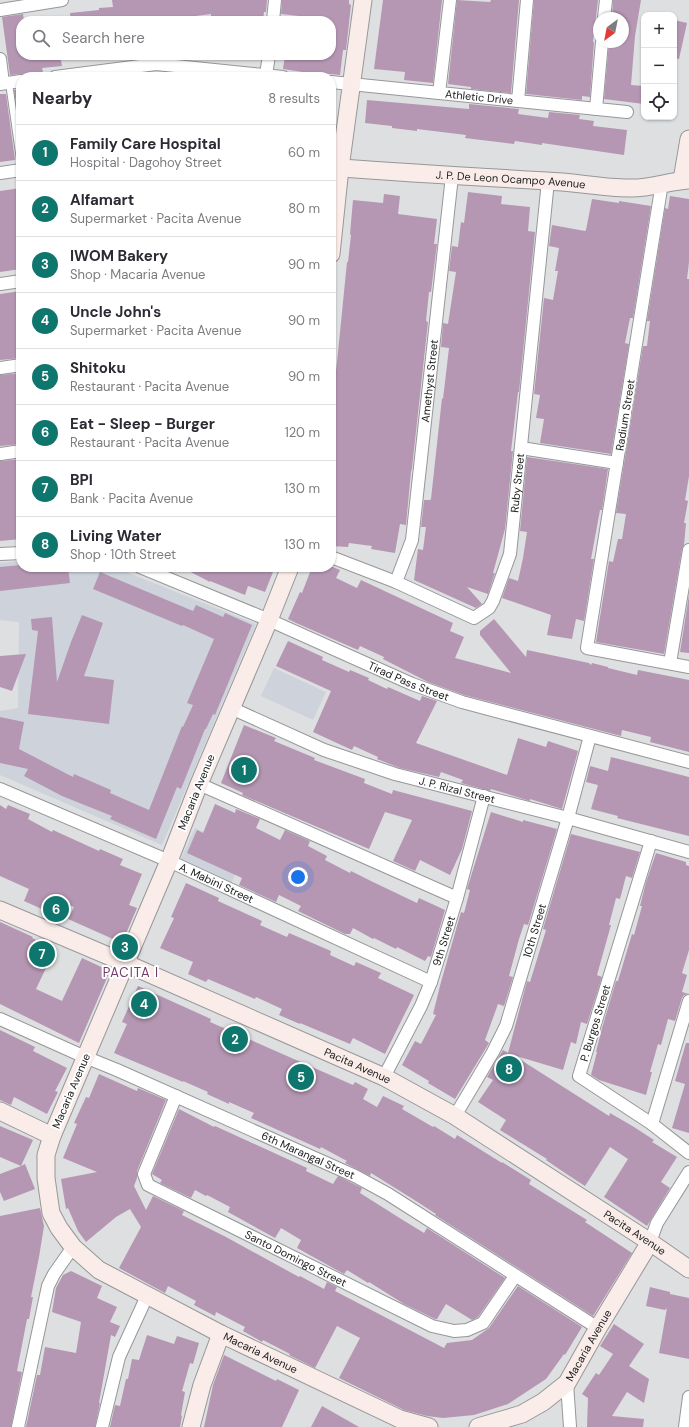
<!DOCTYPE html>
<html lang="en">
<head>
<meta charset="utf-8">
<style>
  body { margin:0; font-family:"DM Sans",sans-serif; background:#f2f2f3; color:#2b2b33 }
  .controls { position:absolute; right:12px; top:12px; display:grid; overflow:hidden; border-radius:8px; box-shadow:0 1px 3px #0004 }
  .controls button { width:36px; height:36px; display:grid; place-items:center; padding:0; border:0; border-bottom:1px solid #e1e1e2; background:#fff; color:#2b2b33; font:20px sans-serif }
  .compass { position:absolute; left:593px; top:12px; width:36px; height:36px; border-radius:50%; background:#fff; box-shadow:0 1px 3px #0004; rotate:212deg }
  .you { position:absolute; left:298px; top:877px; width:14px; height:14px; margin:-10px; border:3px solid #fff; border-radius:50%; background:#1a73e8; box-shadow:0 0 0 6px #1a73e833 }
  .badge { display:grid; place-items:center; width:26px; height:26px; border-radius:50%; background:#0f766e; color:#fff; font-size:13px; font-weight:700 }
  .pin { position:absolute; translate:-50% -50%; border:2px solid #fff; box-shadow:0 1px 4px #0006 }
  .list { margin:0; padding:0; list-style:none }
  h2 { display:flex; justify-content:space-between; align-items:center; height:52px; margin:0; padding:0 16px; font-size:17px }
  h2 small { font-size:13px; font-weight:400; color:#7c7c81 }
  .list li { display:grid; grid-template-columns:26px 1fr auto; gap:12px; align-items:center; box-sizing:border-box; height:56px; padding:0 16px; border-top:1px solid #e1e1e2 }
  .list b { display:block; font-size:15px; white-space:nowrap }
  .list p { margin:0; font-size:13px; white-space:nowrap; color:#7c7c81 }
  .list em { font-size:13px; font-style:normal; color:#7c7c81 }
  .icon { flex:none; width:22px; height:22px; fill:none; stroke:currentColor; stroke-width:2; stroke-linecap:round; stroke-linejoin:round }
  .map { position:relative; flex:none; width:689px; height:1427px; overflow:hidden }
  .search { position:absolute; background:#fff; box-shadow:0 1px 3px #0004; left:16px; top:16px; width:320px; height:44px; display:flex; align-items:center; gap:10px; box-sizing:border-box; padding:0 14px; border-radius:16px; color:#7c7c81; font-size:15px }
  .panel { position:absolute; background:#fff; box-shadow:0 1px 3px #0004; left:16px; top:72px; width:320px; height:500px; border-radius:16px }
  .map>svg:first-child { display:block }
  .built { fill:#ced3db }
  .building { fill:#b597b3 }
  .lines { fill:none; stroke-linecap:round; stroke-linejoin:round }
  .lane-casing { stroke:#969799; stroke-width:8 }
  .street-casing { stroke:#969799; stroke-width:14 }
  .secondary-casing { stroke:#969799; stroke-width:19 }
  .lane { stroke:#fff; stroke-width:6 }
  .street { stroke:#fff; stroke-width:12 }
  .secondary { stroke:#faece8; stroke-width:17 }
  .labels { text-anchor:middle; stroke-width:4; stroke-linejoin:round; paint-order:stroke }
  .street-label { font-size:11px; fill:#202121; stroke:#fff }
  .quarter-label { font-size:13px; letter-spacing:1px; fill:#713b6b; stroke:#fff }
</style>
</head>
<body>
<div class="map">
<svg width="689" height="1427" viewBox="0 0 689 1427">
  <rect width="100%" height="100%" fill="#dedfe0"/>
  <g class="built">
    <polygon points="21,561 21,567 114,567 256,624 162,845 0,775 0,711 18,708 19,622 0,620 0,563"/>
    <polygon points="274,668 326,692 313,720 261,696"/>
    <polygon points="195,828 246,851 231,884 180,861"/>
  </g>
  <g class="building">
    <polygon points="112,0 267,0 266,12 264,12 263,21 211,21 211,14 157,21 71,21 70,13 99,10 99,8 113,7"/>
    <polygon points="282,0 349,0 349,4 351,5 346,50 343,50 340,75 309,72 309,73 283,69 285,55 331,55 331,21 316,21 317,18 281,14"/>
    <polygon points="383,0 442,0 433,83 404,80 405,72 374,69"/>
    <polygon points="457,0 490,2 491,0 519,0 511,93 471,89 471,87 448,84"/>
    <polygon points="534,0 598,0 593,42 594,42 590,97 582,96 582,100 526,94"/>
    <polygon points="613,0 641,0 635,36 631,85 644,86 644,104 604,99 609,42 623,42 623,18 612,18"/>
    <polygon points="23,14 24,21 21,21 21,55 60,55 62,66 42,68 43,72 10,75 2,17"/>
    <polygon points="674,20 687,23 679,59 674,58"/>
    <polygon points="21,89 21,135 14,90"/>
    <polygon points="0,94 6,94 15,160 0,162"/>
    <polygon points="367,100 469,109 469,104 519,109 518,114 548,118 549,112 580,115 579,119 594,121 593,126 627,130 624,155 542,143 542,145 515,141 514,144 465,138 466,135 417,129 417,131 392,128 392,126 365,123"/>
    <polygon points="21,188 21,269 0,272 0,191"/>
    <polygon points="468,192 502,196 501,204 530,207 528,231 535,232 519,392 518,392 511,451 513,451 505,529 493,573 495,573 488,594 467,587 482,604 476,608 414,580 418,549 423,550 426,527 421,527 424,500 430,500 431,499 442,398 443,399 449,348 441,347 443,323 448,324 456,272 449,271 452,246 458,247 461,222 464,223"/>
    <polygon points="384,194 400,196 398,214 437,219 434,244 437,244 431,292 429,292 426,321 428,322 412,468 411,472 406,525 400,524 395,553 371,549 372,546 349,543 348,547 331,546 331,398 332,387 334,387 337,362 347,262 348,262 351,235 350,234 353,200 383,203"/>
    <polygon points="670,196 689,199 689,262 687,279 689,279 689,476 685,500 688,501 684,523 686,523 684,545 682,549 664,654 596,642 609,561 613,562 618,539 622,539 626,514 616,513 643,346 647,346 650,321 647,321 665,208 668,209"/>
    <polygon points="592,199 619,203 619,201 651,206 633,318 630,318 625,343 629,344 611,454 540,443 544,419 536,418 540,395 534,394 544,298 553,300 558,271 555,271 559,248 549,246 552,225 585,231 586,230"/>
    <polygon points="21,291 21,358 0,360 0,294"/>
    <polygon points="21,373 21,444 0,446 0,375"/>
    <polygon points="527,457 608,469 602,510 600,510 591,559 594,559 584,621 576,619 572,639 547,635 551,615 502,598 509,578 518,581 523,558 527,532 520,531"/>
    <polygon points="21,459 21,539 0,541 0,461"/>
    <polygon points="21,565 21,567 68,567 70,583 0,591 0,567"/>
    <polygon points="181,567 275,567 265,592 248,586 245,595 210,581 210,582"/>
    <polygon points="312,567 333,567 340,570 336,578 357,588 361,580 453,623 450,631 464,637 455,658 511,673 480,635 480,631 494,619 526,657 527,650 589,663 591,665 592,663 608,667 608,668 637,675 638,670 689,680 689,752 650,742 651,737 622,730 621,736 464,695 428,682 383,659 384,657 360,646 358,650 296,623 288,619 300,592 302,593"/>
    <polygon points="100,572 193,611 196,605 223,617 225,613 252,625 215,715 213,714 206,729 205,729 181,789 177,787 156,839 110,819 112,816 62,796 24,776 28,769 0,763 0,717 24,722 19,749 73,777 74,774 111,790 110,793 149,810 182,726 183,727 193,705 187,703 214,639 183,625 182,626 93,589"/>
    <polygon points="689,595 689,653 680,652"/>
    <polygon points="82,615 103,623 84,676 114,680 109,724 28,714 38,631 32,630 31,619 52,617 57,682 71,642"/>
    <polygon points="288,641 323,657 322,660 349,672 350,670 369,678 368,680 387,689 388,687 420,701 422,696 437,701 416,743 507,775 518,738 546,747 548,741 578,751 562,809 530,799 530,801 491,789 490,791 461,783 463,780 441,772 439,777 400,768 377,759 378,757 354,746 352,750 313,732 331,691 276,666"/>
    <polygon points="26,654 12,691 0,687 0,656"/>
    <polygon points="244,725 276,738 274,741 315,758 314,760 365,779 364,783 392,794 393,790 472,811 462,849 450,875 420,860 415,871 393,861 412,820 385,812 369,849 242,795 243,793 221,783"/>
    <polygon points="611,757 689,777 689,836 617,818 618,816 591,809 598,785 586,782 590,766 608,771"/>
    <polygon points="215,804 235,813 236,809 260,819 256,828 280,840 285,830 310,841 308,846 327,856 325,860 350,873 351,871 373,882 417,903 419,898 445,910 431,957 428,956 425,961 397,947 396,949 374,938 373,939 353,928 350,934 345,934 298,911 301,906 279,895 276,902 239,885 242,878 187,853 197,830 203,833"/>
    <polygon points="0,805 6,809 8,805 30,814 28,819 52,832 53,830 99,851 100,849 123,859 120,865 142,874 129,905 137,908 122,943 68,919 74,907 50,897 44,910 24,901 29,889 0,876"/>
    <polygon points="491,812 523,822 523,820 557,829 528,925 524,924 519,939 509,976 513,977 504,1006 498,1004 485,1040 489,1043 455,1099 428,1083 429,1081 402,1065 415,1041 421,1044 436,1015 433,1014 441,982 461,912 464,913 470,890 467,889"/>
    <polygon points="571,834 640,852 632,878 626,876 620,899 616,898 609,925 611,925 597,975 602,977 587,1024 581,1022 576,1044 571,1042 563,1070 513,1055 609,1116 610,1113 634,1127 654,1140 652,1142 677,1157 661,1182 670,1188 647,1226 604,1197 628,1159 610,1147 585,1186 565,1173 546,1160 547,1159 500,1130 506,1120 478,1102 493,1080 487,1077 503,1050 508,1053 527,981 530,982 546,930 543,929"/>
    <polygon points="656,853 686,862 686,865 689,866 689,950 682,973 687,975 682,992 689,994 684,995 682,998 675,1021 668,1019 661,1045 658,1044 650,1072 652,1072 646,1095 599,1080 591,1075 597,1052 596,1052 602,1028 616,981 618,981 632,934 634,935 642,906 640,906 646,882"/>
    <polygon points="186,883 219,898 218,901 262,921 260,925 287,937 289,933 331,951 330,955 354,966 356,962 381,973 378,978 414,995 385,1054 353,1038 350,1044 300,1023 300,1024 279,1015 282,1009 256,997 255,999 208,979 206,982 188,974 193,962 160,948 174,918 171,917"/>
    <polygon points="0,922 33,937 32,938 55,949 36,989 62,1001 82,958 110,971 79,1043 0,1004"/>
    <polygon points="138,986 211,1019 210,1022 353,1085 355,1082 368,1089 363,1099 377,1107 383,1096 404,1106 402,1109 433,1127 434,1126 455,1139 457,1135 502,1163 502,1162 531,1180 529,1184 587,1220 585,1222 632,1253 593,1316 435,1215 436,1214 416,1201 371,1173 370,1176 345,1163 347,1161 321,1147 320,1149 251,1118 254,1113 229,1102 229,1104 207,1094 208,1092 183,1081 183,1082 114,1053 127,1024 122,1022"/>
    <polygon points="0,1030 35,1047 33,1051 67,1068 55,1091 58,1092 47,1114 14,1097 11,1105 0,1100"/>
    <polygon points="686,1043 689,1043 689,1133 672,1128 685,1084 675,1081"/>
    <polygon points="99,1074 137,1091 138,1088 166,1100 137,1171 137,1178 134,1186 146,1210 153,1196 184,1211 182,1215 226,1237 299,1277 300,1276 324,1289 327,1282 337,1287 335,1291 444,1348 447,1343 472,1340 489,1328 518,1286 582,1327 565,1355 564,1354 546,1379 508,1404 474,1415 443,1418 427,1416 404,1410 339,1378 360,1338 337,1326 315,1368 289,1355 290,1354 263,1340 262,1342 243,1331 245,1327 216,1312 215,1316 194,1305 196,1301 168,1286 165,1293 119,1268 141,1227 130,1209 116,1217 86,1242 78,1231 68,1208 66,1209 61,1179 97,1172 63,1158 77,1124 74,1123 86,1097 89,1098"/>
    <polygon points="179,1109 214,1127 215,1126 307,1168 306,1171 333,1184 338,1176 362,1188 360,1193 406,1222 424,1233 427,1228 505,1278 478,1317 472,1320 446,1304 437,1319 435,1319 404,1304 369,1282 368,1283 347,1270 344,1274 297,1248 301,1240 281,1228 275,1238 228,1212 230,1207 207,1195 206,1196 195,1190 191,1198 160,1183 162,1180 152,1174"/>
    <polygon points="0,1126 33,1140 21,1166 25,1164 35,1189 4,1201 0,1192 0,1174 21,1166 0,1157"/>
    <polygon points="40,1208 44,1226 39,1257 31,1297 33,1297 29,1319 27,1319 17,1371 22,1372 11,1427 0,1427 0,1216"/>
    <polygon points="71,1271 102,1286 97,1298 117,1307 110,1322 120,1326 115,1337 111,1335 99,1403 100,1403 95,1427 26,1427 37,1375 40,1375 45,1347 76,1353 81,1322 52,1312 56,1288 63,1275"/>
    <polygon points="650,1287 670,1292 670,1294 689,1298 689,1359 659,1353 667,1308 665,1310 646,1306"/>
    <polygon points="614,1324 644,1344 629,1366 649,1379 644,1403 627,1392 612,1416 644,1419 643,1427 587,1427 588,1398 582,1394 596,1373 599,1375 613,1354 600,1346"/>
    <polygon points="147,1335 174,1344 177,1336 199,1343 193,1364 190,1363 182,1391 185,1392 181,1415 182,1416 180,1427 110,1427 115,1405 120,1406 126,1379 128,1379 132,1359 139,1360"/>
    <polygon points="224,1355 276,1381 277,1379 299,1390 282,1427 204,1427 213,1385"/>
    <polygon points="322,1406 359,1427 311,1427"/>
  </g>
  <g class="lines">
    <defs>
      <polyline id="lane" points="9,83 21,167"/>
      <g id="street">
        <polyline points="0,10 62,0"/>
        <polyline points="604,18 606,0"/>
        <polyline points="273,21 275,0"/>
        <polyline points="0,59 3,83"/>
        <polyline points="266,75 269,55"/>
        <polyline points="55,77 156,64 283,77"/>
        <path id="s1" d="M 331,82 L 627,112"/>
        <polyline points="0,84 21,81"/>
        <polyline points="439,93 450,0"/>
        <polyline points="518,101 527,0"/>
        <polyline points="596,109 602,42"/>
        <polyline points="0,173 21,170"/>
        <polyline points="662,183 587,648 689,667"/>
        <polyline points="0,284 21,281"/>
        <polyline points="0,368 21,365"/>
        <polyline points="521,448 617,463"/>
        <polyline points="0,454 21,451"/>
        <polyline points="0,554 21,553"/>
        <path id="s2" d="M 331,557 L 396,582 L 474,618 L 489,608 L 493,601 L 510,554 L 548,181"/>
        <path id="s3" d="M 140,567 L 269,620 L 412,684 L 462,702 L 689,762"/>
        <path id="s4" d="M 396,582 L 412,540 L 452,176"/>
        <polyline points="670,663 689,550"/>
        <path id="s5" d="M 231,708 L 324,750 L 395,774 L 568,818 L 689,852"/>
        <polyline points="199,784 457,898"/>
        <path id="s6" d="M 0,789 L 169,861 L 431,982"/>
        <polyline points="651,841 579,1076 652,1124 689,1153"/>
        <path id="s7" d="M 0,1019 L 85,1057 L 117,1070 L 355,1176 L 388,1194 L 598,1328"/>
        <path id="s8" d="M 384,1077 L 421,1006 L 431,982 L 457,898 L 484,796"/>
        <path id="s9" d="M 176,1096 L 144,1174 L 148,1185 L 432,1326 L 454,1331 L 467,1330 L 483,1323 L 515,1276"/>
        <path id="s10" d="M 455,1116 L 493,1052 L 506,1026 L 568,818 L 590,736"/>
        <polyline points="652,1124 689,1001"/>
        <polyline points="650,1242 657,1223 689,1172"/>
        <polyline points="567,1383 570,1427"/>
        <polyline points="18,1427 48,1286 54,1274 73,1247"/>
        <polyline points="102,1427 119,1357 147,1296"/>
        <polyline points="685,1427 689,1397"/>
      </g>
      <g id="secondary">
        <path id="s11" d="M 340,168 C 409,173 478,177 547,181 C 574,182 602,188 629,188 C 649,189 669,181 689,180"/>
        <polyline points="682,180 689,139"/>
        <polyline points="331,254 340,168 363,0"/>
        <path id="s12" d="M 290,567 L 269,620 L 199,784 L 169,861 L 52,1136 L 46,1155 L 46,1178 L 51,1213 L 59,1228 L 73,1247 L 99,1270 L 221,1334 L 400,1419 L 429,1427"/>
        <path id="s13" d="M 0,910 L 125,963 L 384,1077 L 455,1116 L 650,1242 L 689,1269"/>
        <polyline points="0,1111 52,1136"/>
        <polyline points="191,1427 202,1385 221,1334"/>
        <path id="s14" d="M 478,1427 L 522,1414 L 543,1402 L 567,1383 L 598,1328 L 650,1242"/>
      </g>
    </defs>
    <use href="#lane" class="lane-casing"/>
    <use href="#street" class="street-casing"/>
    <use href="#secondary" class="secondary-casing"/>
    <use href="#lane" class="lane"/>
    <use href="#street" class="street"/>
    <use href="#secondary" class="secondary"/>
  </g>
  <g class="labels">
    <g class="street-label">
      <text dy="4" stroke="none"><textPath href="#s1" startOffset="149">Athletic Drive</textPath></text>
      <text dy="4" stroke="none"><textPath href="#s11" startOffset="171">J. P. De Leon Ocampo Avenue</textPath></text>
      <text dy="4" stroke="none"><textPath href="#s4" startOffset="205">Amethyst Street</textPath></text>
      <text transform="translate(625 415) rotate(-81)" y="4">Radium Street</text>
      <text dy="4" stroke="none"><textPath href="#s2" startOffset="303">Ruby Street</textPath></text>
      <text dy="4" stroke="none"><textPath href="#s3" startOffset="292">Tirad Pass Street</textPath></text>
      <text dy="4" stroke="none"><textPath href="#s5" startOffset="241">J. P. Rizal Street</textPath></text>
      <text transform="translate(196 792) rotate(-68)" y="4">Macaria Avenue</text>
      <text dy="4" stroke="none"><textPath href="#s6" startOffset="236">A. Mabini Street</textPath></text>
      <text dy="4" stroke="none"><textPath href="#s10" startOffset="203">10th Street</textPath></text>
      <text dy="4" stroke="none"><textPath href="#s8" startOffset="149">9th Street</textPath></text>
      <text transform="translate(595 1023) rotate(-73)" y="4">P. Burgos Street</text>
      <text dy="4" stroke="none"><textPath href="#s13" startOffset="390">Pacita Avenue</textPath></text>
      <text transform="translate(71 1091) rotate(-67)" y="4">Macaria Avenue</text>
      <text dy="4" stroke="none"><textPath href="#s7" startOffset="337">6th Marangal Street</textPath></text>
      <text dy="4" stroke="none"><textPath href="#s13" startOffset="714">Pacita Avenue</textPath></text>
      <text dy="4" stroke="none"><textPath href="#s9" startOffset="261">Santo Domingo Street</textPath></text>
      <text dy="4" stroke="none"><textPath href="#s14" startOffset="144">Macaria Avenue</textPath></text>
      <text dy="4" stroke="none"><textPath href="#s12" startOffset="952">Macaria Avenue</textPath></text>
    </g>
    <g class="quarter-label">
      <text x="131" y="977">PACITA I</text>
    </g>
  </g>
</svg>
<div class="controls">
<button>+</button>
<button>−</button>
<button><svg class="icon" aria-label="locate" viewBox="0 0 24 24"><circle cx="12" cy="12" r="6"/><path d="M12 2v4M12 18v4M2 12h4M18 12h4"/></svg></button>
</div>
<svg class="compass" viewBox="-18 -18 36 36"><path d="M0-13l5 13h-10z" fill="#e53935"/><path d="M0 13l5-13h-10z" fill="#7c7c81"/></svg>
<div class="you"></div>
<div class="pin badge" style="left:244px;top:770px">1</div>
<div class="pin badge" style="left:235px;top:1039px">2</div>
<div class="pin badge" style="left:125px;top:947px">3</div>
<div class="pin badge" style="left:144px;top:1004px">4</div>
<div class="pin badge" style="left:301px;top:1077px">5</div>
<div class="pin badge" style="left:56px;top:909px">6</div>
<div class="pin badge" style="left:42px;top:954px">7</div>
<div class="pin badge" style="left:509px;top:1069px">8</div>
<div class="search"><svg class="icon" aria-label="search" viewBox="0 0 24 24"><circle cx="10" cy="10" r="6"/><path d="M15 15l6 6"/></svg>Search here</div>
<section class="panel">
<h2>Nearby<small>8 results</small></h2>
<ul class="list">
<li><span class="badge">1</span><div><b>Family Care Hospital</b><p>Hospital · Dagohoy Street</p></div><em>60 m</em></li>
<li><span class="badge">2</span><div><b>Alfamart</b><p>Supermarket · Pacita Avenue</p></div><em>80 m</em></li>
<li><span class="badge">3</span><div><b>IWOM Bakery</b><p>Shop · Macaria Avenue</p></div><em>90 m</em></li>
<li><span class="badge">4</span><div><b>Uncle John's</b><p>Supermarket · Pacita Avenue</p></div><em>90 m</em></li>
<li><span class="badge">5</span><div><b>Shitoku</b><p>Restaurant · Pacita Avenue</p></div><em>90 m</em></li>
<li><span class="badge">6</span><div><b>Eat - Sleep - Burger</b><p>Restaurant · Pacita Avenue</p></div><em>120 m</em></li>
<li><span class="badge">7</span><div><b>BPI</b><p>Bank · Pacita Avenue</p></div><em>130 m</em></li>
<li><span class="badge">8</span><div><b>Living Water</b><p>Shop · 10th Street</p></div><em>130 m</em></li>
</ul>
</section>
</div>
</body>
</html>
